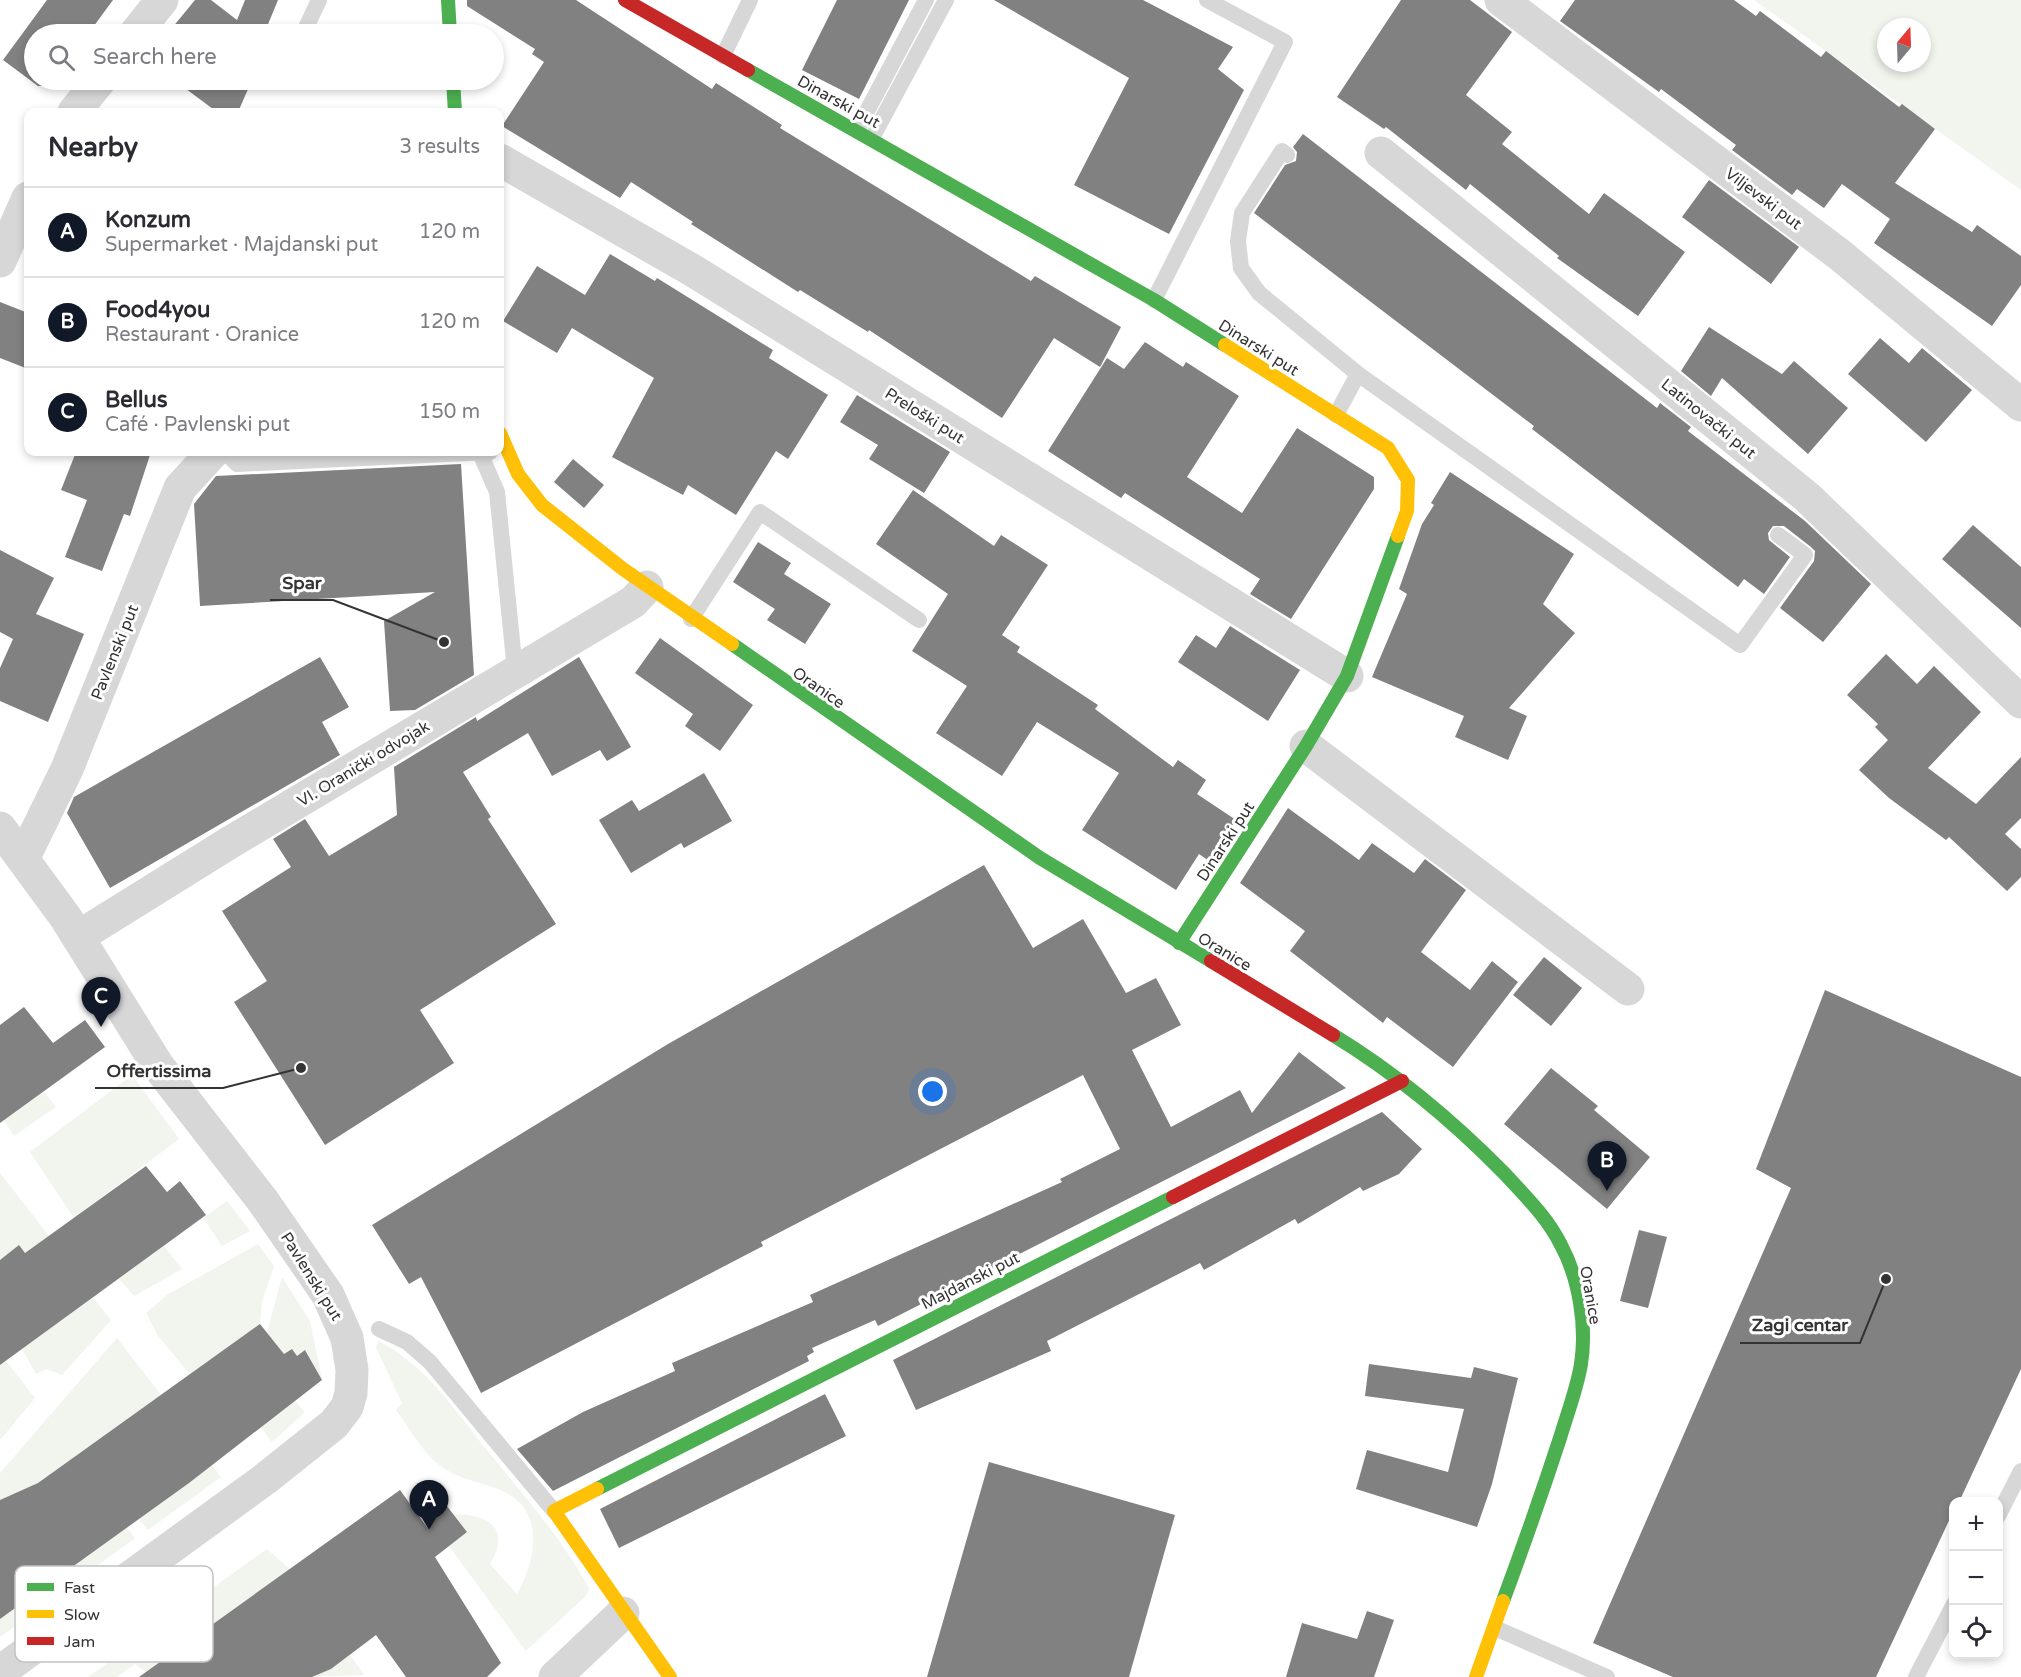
<!DOCTYPE html>
<html lang="en">
<head>
<meta charset="utf-8">
<style>
  body { margin:0; font-family:"Varela Round",sans-serif; background:#f2f2f3; color:#2b2b33 }
  .controls { position:absolute; right:18px; bottom:18px; display:grid; overflow:hidden; border-radius:12px; box-shadow:0 3px 9px #0003 }
  .controls button { width:54px; height:54px; display:grid; place-items:center; padding:0; border:0; border-bottom:2px solid #e1e1e2; background:#fff; color:#2b2b33; font:30px sans-serif }
  .compass { position:absolute; left:1877px; top:18px; width:54px; height:54px; border-radius:50%; background:#fff; box-shadow:0 3px 9px #0003; rotate:19deg }
  .you { position:absolute; left:933px; top:1092px; width:21px; height:21px; margin:-15px; border:4px solid #fff; border-radius:50%; background:#1a73e8; box-shadow:0 0 0 9px #1a73e833 }
  .badge { display:grid; place-items:center; width:39px; height:39px; border-radius:50%; background:#111827; color:#fff; font-size:20px; font-weight:700 }
  .pin { position:absolute; translate:-50% -50px; filter:drop-shadow(0 2px 3px #0008) }
  .pin::after { content:''; position:absolute; top:32px; width:21px; height:18px; background:inherit; clip-path:polygon(0 0,100% 0,50% 100%) }
  .list { margin:0; padding:0; list-style:none }
  h2 { display:flex; justify-content:space-between; align-items:center; height:78px; margin:0; padding:0 24px; font-size:26px }
  h2 small { font-size:20px; font-weight:400; color:#7c7c81 }
  .list li { display:grid; grid-template-columns:39px 1fr auto; gap:18px; align-items:center; box-sizing:border-box; height:90px; padding:0 24px; border-top:2px solid #e1e1e2 }
  .list b { display:block; font-size:22px; white-space:nowrap }
  .list p { margin:0; font-size:20px; white-space:nowrap; color:#7c7c81 }
  .list em { font-size:20px; font-style:normal; color:#7c7c81 }
  .icon { flex:none; width:33px; height:33px; fill:none; stroke:currentColor; stroke-width:2; stroke-linecap:round; stroke-linejoin:round }
  .map { position:relative; flex:none; width:2021px; height:1677px; overflow:hidden }
  .search { position:absolute; background:#fff; box-shadow:0 3px 9px #0003; left:24px; top:24px; width:480px; height:66px; display:flex; align-items:center; gap:15px; box-sizing:border-box; padding:0 21px; border-radius:33px; color:#7c7c81; font-size:22px }
  .panel { position:absolute; background:#fff; box-shadow:0 3px 9px #0003; left:24px; top:108px; width:480px; height:348px; border-radius:12px }
  .map>svg:first-child { display:block }
  .green { fill:#f1f5ed; fill-rule:evenodd }
  .building { fill:#818181 }
  .lines { fill:none; stroke-linecap:round; stroke-linejoin:round }
  .lane { stroke:#d7d7d7; stroke-width:16 }
  .street { stroke:#d7d7d7; stroke-width:33 }
  .fast { stroke:#4caf50; stroke-width:14 }
  .slow { stroke:#ffc107; stroke-width:14 }
  .jam { stroke:#c62828; stroke-width:14 }
  .labels { text-anchor:middle; stroke-width:6; stroke-linejoin:round; paint-order:stroke }
  .street-label { font-size:16px; fill:#333; stroke:#fff }
  .key { fill:#fff; stroke:#c2c2c2; stroke-width:1.5 }
  .key-label { font-size:16px; fill:#333 }
  .leader { fill:none; stroke:#333; stroke-width:2 }
  .callout-dot { fill:#333; stroke:#fff; stroke-width:2 }
  .callout-label { font-size:18px; text-anchor:middle; font-weight:bold; fill:#333; stroke:#fff; stroke-width:6; stroke-linejoin:round; paint-order:stroke }
</style>
</head>
<body>
<div class="map">
<svg width="2021" height="1677" viewBox="0 0 2021 1677">
  <rect width="100%" height="100%" fill="#fff"/>
  <g class="green">
    <path d="M 1754,0 L 2021,0 L 2021,190 ZM 1886,27 L 1922,27 L 1922,63 L 1886,63 Z"/>
    <polygon points="132,1075 179,1139 74,1218 30,1152"/>
    <polygon points="44,1092 56,1107 14,1136 4,1120"/>
    <polygon points="0,1173 49,1236 25,1253 19,1246 0,1260"/>
    <polygon points="227,1201 250,1231 222,1246 203,1218"/>
    <polygon points="258,1244 274,1266 262,1302 260,1324 190,1374 158,1336 146,1313 167,1295"/>
    <polygon points="164,1246 182,1269 134,1296 119,1279"/>
    <polygon points="282,1277 310,1321 322,1380 306,1350 297,1356 292,1349 284,1354 267,1332"/>
    <polygon points="93,1298 111,1320 62,1375 46,1369 36,1374 22,1349"/>
    <polygon points="117,1338 161,1395 38,1483 0,1500 0,1473"/>
    <path d="M 378,1341 C 427,1365 457,1414 491,1455 C 526,1498 562,1539 589,1588 L 587,1595 L 526,1651 L 449,1546 L 467,1532 L 453,1514 C 488,1514 512,1528 490,1564 L 517,1594 C 537,1559 546,1507 498,1489 C 477,1481 457,1479 439,1465 C 422,1452 409,1427 396,1410 L 402,1403 L 376,1348 Z"/>
    <polygon points="6,1361 35,1398 0,1440 0,1365"/>
    <polygon points="295,1401 305,1412 272,1442 261,1427"/>
    <polygon points="212,1465 221,1477 148,1530 139,1519"/>
    <polygon points="127,1528 135,1538 0,1637 0,1619"/>
    <polygon points="267,1549 290,1569 146,1672 135,1664 117,1677 88,1677"/>
    <polygon points="350,1655 364,1675 312,1677 331,1669"/>
  </g>
  <g class="building">
    <polygon points="47,0 113,0 88,34 34,34 34,80 54,80 50,86 38,86 3,60"/>
    <polygon points="195,0 211,0 237,20 245,0 278,0 264,34 167,34"/>
    <polygon points="467,0 576,0 712,89 716,83 782,125 780,128 1031,281 1035,276 1121,327 1100,367 1054,338 1002,418 869,330 868,332 800,290 798,292 691,224 693,222 631,182 620,198 502,126 544,62 532,54 535,49 467,6"/>
    <polygon points="837,0 909,0 859,99 802,70"/>
    <polygon points="994,0 1143,0 1233,47 1218,69 1244,90 1169,234 1074,185 1129,78"/>
    <polygon points="1401,0 1470,0 1512,32 1466,95 1512,132 1502,144 1589,214 1604,193 1685,252 1638,316 1557,258 1559,256 1470,184 1466,190 1386,127 1384,129 1337,97"/>
    <polygon points="1575,0 1734,0 1756,16 1760,11 1821,57 1826,51 1899,107 1902,104 1935,129 1895,183 1972,232 1977,225 2021,256 2021,285 1992,326 1874,243 1890,219 1842,184 1824,208 1797,189 1792,195 1732,150 1736,145 1661,89 1659,92 1560,21"/>
    <polygon points="174,80 252,80 238,112 217,112"/>
    <polygon points="1303,134 1657,408 1660,403 1691,427 1688,431 1805,521 1871,584 1823,642 1780,608 1814,561 1815,551 1811,547 1784,526 1773,526 1768,533 1769,540 1790,557 1764,594 1744,579 1738,587 1532,429 1534,426 1254,213 1285,165 1296,161 1297,152 1293,147"/>
    <polygon points="1709,180 1799,247 1771,284 1682,217"/>
    <polygon points="610,254 655,281 657,278 773,350 769,358 828,395 788,459 776,451 736,515 688,485 683,495 612,457 654,378 572,328 557,353 503,321 537,266 585,295"/>
    <polygon points="0,302 28,313 28,369 0,358"/>
    <polygon points="1709,327 1782,374 1794,361 1848,408 1808,454 1722,378 1711,396 1681,371"/>
    <polygon points="1880,338 1909,363 1922,348 1972,390 1926,442 1848,374"/>
    <polygon points="1145,342 1183,367 1186,362 1239,396 1187,477 1242,513 1297,428 1374,477 1374,489 1291,619 1250,594 1260,579 1125,493 1121,498 1048,451 1107,358 1124,369"/>
    <polygon points="857,395 950,452 924,493 869,459 878,445 840,422"/>
    <polygon points="76,452 151,452 130,516 124,514 102,571 65,557 87,500 61,490"/>
    <polygon points="573,459 604,485 584,508 554,482"/>
    <polygon points="461,464 474,675 415,710 390,711 384,621 435,592 200,606 194,504 216,476"/>
    <polygon points="1450,472 1574,554 1543,604 1575,633 1509,708 1527,716 1508,760 1455,737 1464,716 1372,677 1407,594 1399,589 1422,524 1434,505 1431,503"/>
    <polygon points="913,490 994,546 1001,535 1048,565 1002,635 1020,647 1017,652 1098,705 1095,709 1173,767 1178,760 1206,780 1197,794 1236,820 1209,861 1199,854 1176,890 1082,830 1119,773 1037,722 1002,776 936,733 967,686 912,651 948,594 876,544"/>
    <polygon points="1973,525 2021,567 2021,628 1942,559"/>
    <polygon points="758,542 791,563 784,574 831,604 805,644 767,620 775,609 733,582"/>
    <polygon points="0,550 54,578 36,614 84,634 48,722 0,701 0,668 13,639 0,632"/>
    <polygon points="1230,626 1300,670 1268,721 1178,662 1196,635 1216,648"/>
    <polygon points="660,638 753,705 720,751 685,726 693,714 635,673"/>
    <polygon points="1886,654 1917,684 1934,666 1981,712 1928,768 1976,804 2021,757 2021,818 2005,834 2021,849 2021,877 2007,891 1949,837 1946,840 1889,798 1859,770 1888,740 1875,727 1878,724 1847,695"/>
    <polygon points="320,657 349,707 322,722 340,755 110,888 67,813 74,797"/>
    <polygon points="579,657 631,747 607,761 600,750 552,776 528,733 463,772 491,817 488,819 556,924 420,1010 454,1063 325,1145 234,1002 267,981 222,911 291,867 273,839 305,819 329,856 397,815 394,767 476,717 477,721"/>
    <polygon points="704,773 732,821 684,848 681,843 631,873 599,820 632,800 639,811"/>
    <polygon points="1288,808 1359,860 1372,843 1414,873 1425,859 1466,890 1421,952 1470,990 1492,961 1518,982 1453,1067 1387,1017 1383,1023 1290,951 1305,931 1240,883"/>
    <polygon points="984,865 1033,948 1083,919 1126,993 1156,978 1181,1025 1132,1050 1171,1127 1240,1090 1252,1113 1299,1052 1346,1088 878,1326 875,1320 812,1348 814,1352 807,1356 809,1361 553,1491 517,1449 583,1412 675,1371 672,1363 813,1302 810,1295 1062,1182 1060,1179 1120,1149 1083,1075 761,1242 763,1246 481,1393 421,1277 409,1284 372,1225 668,1044"/>
    <polygon points="1544,957 1582,988 1551,1026 1513,995"/>
    <polygon points="1825,990 2021,1077 2021,1369 1959,1502 1953,1502 1953,1512 1876,1677 1673,1677 1593,1643 1791,1188 1756,1169"/>
    <polygon points="24,1007 53,1043 85,1020 105,1047 0,1123 0,1025"/>
    <polygon points="1551,1068 1598,1106 1594,1110 1650,1157 1607,1209 1504,1124"/>
    <polygon points="1382,1112 1422,1149 1399,1174 1363,1191 1360,1187 1298,1224 1295,1219 1204,1270 1200,1263 1047,1341 1051,1351 916,1410 893,1360"/>
    <polygon points="146,1166 167,1192 180,1181 206,1215 0,1365 0,1260 19,1245 25,1253"/>
    <polygon points="1639,1230 1667,1237 1648,1308 1620,1301"/>
    <polygon points="260,1324 284,1354 292,1349 297,1356 305,1350 322,1380 189,1483 0,1619 0,1500 38,1483"/>
    <polygon points="1369,1364 1471,1378 1474,1367 1518,1378 1492,1484 1477,1527 1356,1489 1367,1450 1448,1472 1464,1409 1365,1396"/>
    <polygon points="825,1394 846,1436 619,1548 600,1509"/>
    <polygon points="989,1462 1175,1515 1129,1677 927,1677"/>
    <polygon points="400,1490 429,1530 443,1501 467,1532 435,1557 501,1663 487,1677 406,1677 376,1635 331,1669 312,1677 139,1677"/>
    <polygon points="1367,1611 1394,1620 1374,1677 1286,1677 1302,1623 1357,1639"/>
  </g>
  <g class="lines">
    <g class="lane">
      <polyline points="303,34 319,0"/>
      <polyline points="723,56 750,0"/>
      <polyline points="857,130 926,0"/>
      <polyline points="872,138 946,0"/>
      <polyline points="1287,155 1282,151 1242,213 1238,241 1241,268 1259,293 1358,374 1336,415"/>
      <polyline points="1154,300 1285,42 1207,0"/>
      <polyline points="1358,374 1740,645 1805,555 1778,535"/>
      <polyline points="225,452 237,464 490,452"/>
      <polyline points="480,453 497,492 515,670"/>
      <polyline points="691,619 760,512 919,620"/>
      <polyline points="379,1329 407,1342 430,1362 554,1511"/>
      <polyline points="1998,1516 2021,1471"/>
      <polyline points="1495,1628 1607,1677"/>
      <polyline points="1916,1677 1954,1604"/>
    </g>
    <g class="street">
      <polyline points="1501,0 1840,255 2021,405"/>
      <polyline points="135,34 162,0"/>
      <polyline points="74,112 100,80"/>
      <polyline points="1381,153 1807,497 2021,702"/>
      <polyline points="500,160 692,270 1347,676"/>
      <polyline points="0,261 28,198"/>
      <polyline points="1306,746 1628,989"/>
      <polyline points="0,828 66,918 158,1066 263,1201 328,1295 347,1338 352,1370 351,1393 347,1407 334,1424 265,1479 0,1672"/>
      <polyline points="23,859 67,769 180,488 213,452"/>
      <polyline points="78,937 229,843 633,602 647,587"/>
      <polyline points="555,1677 623,1613"/>
    </g>
    <g class="fast">
      <polyline points="448,0 450,34"/>
      <polyline points="748,70 1154,300 1225,345"/>
      <polyline points="453,80 455,112"/>
      <polyline points="732,644 1040,858 1211,961"/>
      <polyline points="1179,943 1306,746 1347,676 1398,536"/>
      <path d="M 1333,1035 C 1397,1074 1453,1121 1505,1174 C 1526,1197 1547,1217 1561,1245 C 1579,1278 1587,1326 1581,1364 C 1577,1389 1567,1414 1560,1438 C 1542,1493 1523,1547 1503,1601"/>
      <polyline points="597,1489 1173,1197"/>
    </g>
    <g class="slow">
      <polyline points="1225,345 1388,448 1408,480 1407,511 1398,536"/>
      <polyline points="500,433 518,474 542,505 623,569 732,644"/>
      <polyline points="597,1489 554,1511 670,1677"/>
      <polyline points="1476,1677 1503,1601"/>
    </g>
    <g class="jam">
      <polyline points="625,0 748,70"/>
      <polyline points="1211,961 1333,1035"/>
      <polyline points="1173,1197 1402,1081"/>
    </g>
  </g>
  <g class="labels">
    <g class="street-label">
      <text transform="translate(839 101) rotate(29)" y="6">Dinarski put</text>
      <text transform="translate(1764 198) rotate(37)" y="6">Viljevski put</text>
      <text transform="translate(1259 347) rotate(32)" y="6">Dinarski put</text>
      <text transform="translate(925 415) rotate(32)" y="6">Preloški put</text>
      <text transform="translate(1709 418) rotate(39)" y="6">Latinovački put</text>
      <text transform="translate(114 652) rotate(-68)" y="6">Pavlenski put</text>
      <text transform="translate(819 687) rotate(35)" y="6">Oranice</text>
      <text transform="translate(363 763) rotate(-31)" y="6">VI. Oranički odvojak</text>
      <text transform="translate(1225 841) rotate(-57)" y="6">Dinarski put</text>
      <text transform="translate(1225 951) rotate(31)" y="6">Oranice</text>
      <text transform="translate(312 1276) rotate(58)" y="6">Pavlenski put</text>
      <text transform="translate(970 1280) rotate(-27)" y="6">Majdanski put</text>
      <text transform="translate(1591 1295) rotate(80)" y="6">Oranice</text>
    </g>
  </g>
  <rect x="15" y="1566" width="198" height="96" rx="9" class="key"/>
  <rect x="27" y="1583" width="27" height="8" fill="#4caf50"/>
  <rect x="27" y="1610" width="27" height="8" fill="#ffc107"/>
  <rect x="27" y="1637" width="27" height="8" fill="#c62828"/>
  <g class="key-label">
    <text x="64" y="1593">Fast</text>
    <text x="64" y="1620">Slow</text>
    <text x="64" y="1647">Jam</text>
  </g>
  <path class="leader" d="M444 642L333 600H270M301 1068L223 1088H95M1886 1279L1860 1343H1740"/>
  <g class="callout-dot">
    <circle cx="444" cy="642" r="6"/>
    <circle cx="301" cy="1068" r="6"/>
    <circle cx="1886" cy="1279" r="6"/>
  </g>
  <g class="callout-label">
    <text x="302" y="589">Spar</text>
    <text x="159" y="1077">Offertissima</text>
    <text x="1800" y="1331">Zagi centar</text>
  </g>
</svg>
<div class="controls">
<button>+</button>
<button>−</button>
<button><svg class="icon" aria-label="locate" viewBox="0 0 24 24"><circle cx="12" cy="12" r="6"/><path d="M12 2v4M12 18v4M2 12h4M18 12h4"/></svg></button>
</div>
<svg class="compass" viewBox="-18 -18 36 36"><path d="M0-13l5 13h-10z" fill="#e53935"/><path d="M0 13l5-13h-10z" fill="#7c7c81"/></svg>
<div class="you"></div>
<div class="pin badge" style="left:429px;top:1530px">A</div>
<div class="pin badge" style="left:1607px;top:1191px">B</div>
<div class="pin badge" style="left:101px;top:1027px">C</div>
<div class="search"><svg class="icon" aria-label="search" viewBox="0 0 24 24"><circle cx="10" cy="10" r="6"/><path d="M15 15l6 6"/></svg>Search here</div>
<section class="panel">
<h2>Nearby<small>3 results</small></h2>
<ul class="list">
<li><span class="badge">A</span><div><b>Konzum</b><p>Supermarket · Majdanski put</p></div><em>120 m</em></li>
<li><span class="badge">B</span><div><b>Food4you</b><p>Restaurant · Oranice</p></div><em>120 m</em></li>
<li><span class="badge">C</span><div><b>Bellus</b><p>Café · Pavlenski put</p></div><em>150 m</em></li>
</ul>
</section>
</div>
</body>
</html>
